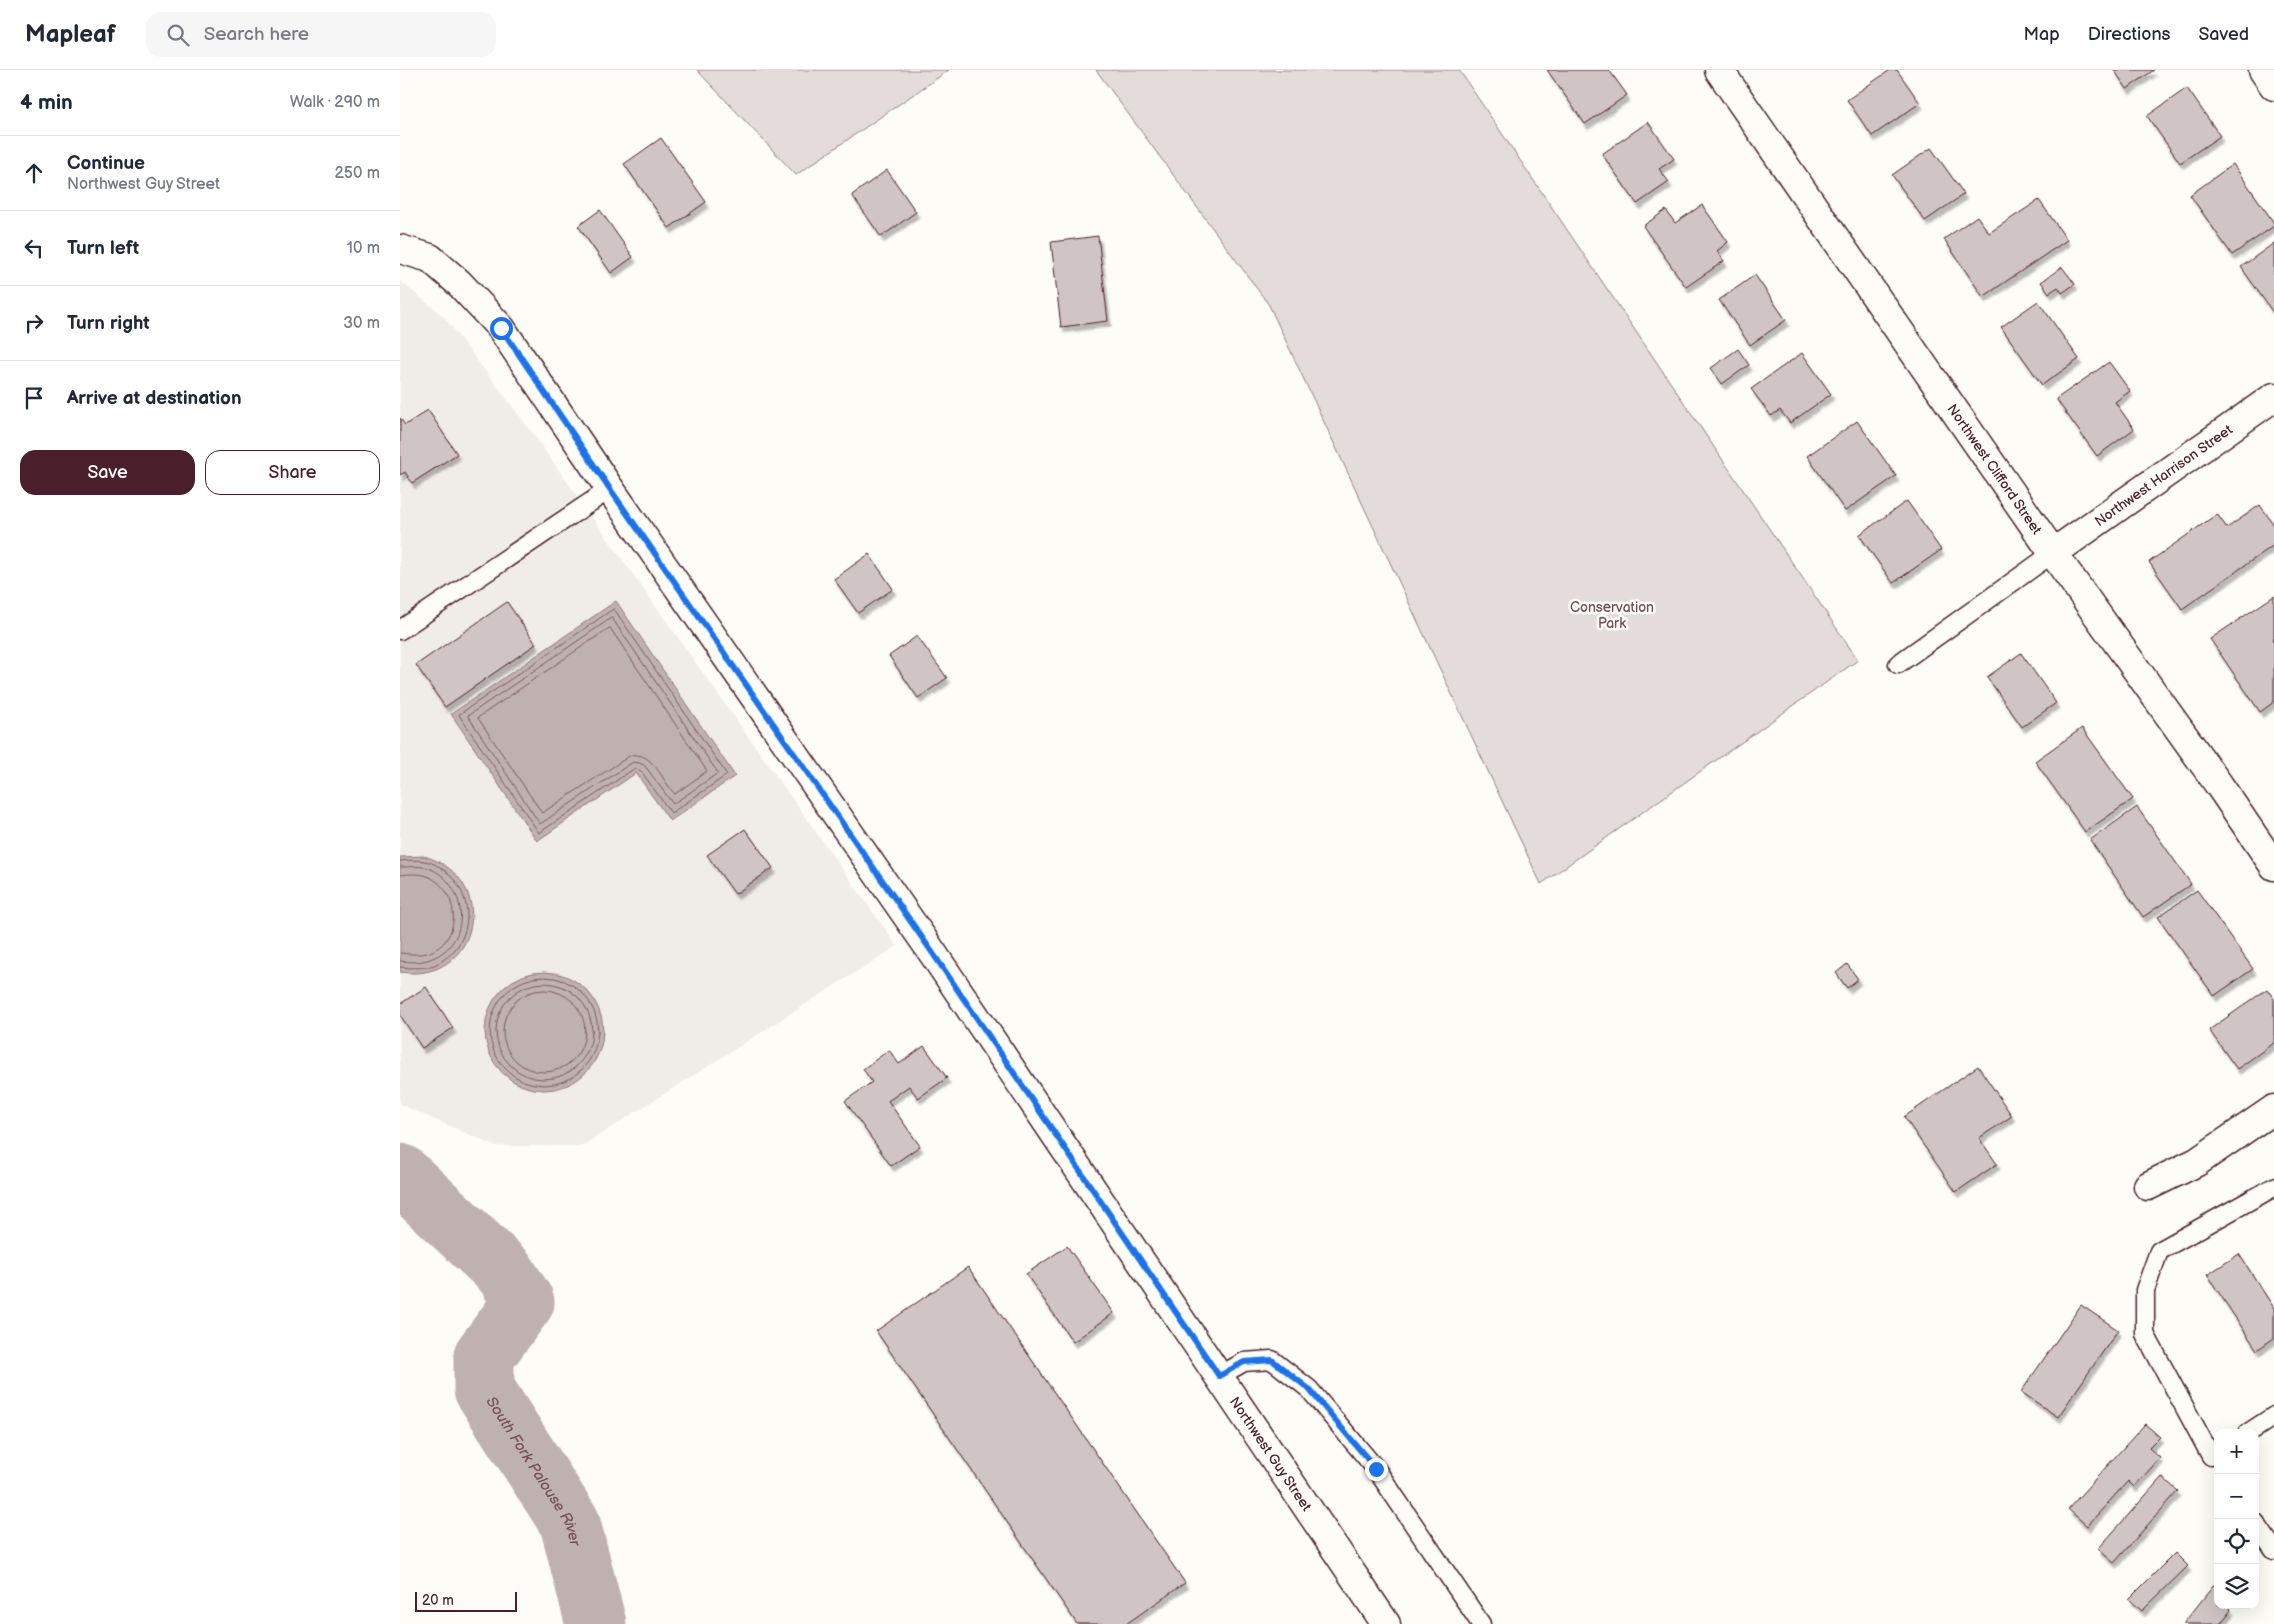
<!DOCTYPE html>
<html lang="en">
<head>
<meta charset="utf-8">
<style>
  body { margin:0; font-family:"Balsamiq Sans",sans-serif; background:#f6f6f7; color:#1f2937 }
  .controls { position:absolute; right:15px; bottom:15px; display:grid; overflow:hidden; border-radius:10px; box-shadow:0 5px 20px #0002 }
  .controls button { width:45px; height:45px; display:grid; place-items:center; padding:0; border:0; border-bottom:1px solid #e0e1e3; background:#fff; color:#1f2937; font:25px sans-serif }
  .scale { position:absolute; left:15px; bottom:12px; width:102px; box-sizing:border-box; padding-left:5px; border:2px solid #4a1f2b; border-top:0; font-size:14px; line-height:18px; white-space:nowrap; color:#4a1f2b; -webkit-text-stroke:4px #fdfcf7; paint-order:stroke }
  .stop { position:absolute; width:15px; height:15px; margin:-11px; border:4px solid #1a73e8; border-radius:50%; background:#fff }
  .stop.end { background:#1a73e8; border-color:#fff; box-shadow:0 1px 5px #0008 }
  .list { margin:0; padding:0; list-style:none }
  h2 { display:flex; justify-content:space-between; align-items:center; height:65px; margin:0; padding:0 20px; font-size:21px }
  h2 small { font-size:16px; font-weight:400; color:#747a83 }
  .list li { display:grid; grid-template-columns:32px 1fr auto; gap:15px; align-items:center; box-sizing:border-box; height:75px; padding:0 20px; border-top:1px solid #e0e1e3 }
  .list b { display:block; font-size:19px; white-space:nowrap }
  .list p { margin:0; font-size:16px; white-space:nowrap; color:#747a83 }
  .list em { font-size:16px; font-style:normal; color:#747a83 }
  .actions { display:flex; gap:10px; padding:15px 20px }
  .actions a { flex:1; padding:11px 0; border:1px solid #4a1f2b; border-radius:15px; text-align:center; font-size:18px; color:#4a1f2b }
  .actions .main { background:#4a1f2b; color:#fff }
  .icon { flex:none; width:28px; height:28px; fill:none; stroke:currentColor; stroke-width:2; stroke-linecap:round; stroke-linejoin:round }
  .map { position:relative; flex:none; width:1874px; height:1554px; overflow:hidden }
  header { display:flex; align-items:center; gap:30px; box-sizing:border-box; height:70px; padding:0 25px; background:#fff; border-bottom:1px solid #e0e1e3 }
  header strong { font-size:24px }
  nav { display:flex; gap:28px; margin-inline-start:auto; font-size:18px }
  .search { width:350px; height:45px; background:#f6f6f7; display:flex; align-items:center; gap:12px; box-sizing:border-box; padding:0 18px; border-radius:15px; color:#747a83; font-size:19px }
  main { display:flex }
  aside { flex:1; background:#fff }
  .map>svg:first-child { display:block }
  .built { fill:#f0ece8 }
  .green { fill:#e3dcda; stroke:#967e82 }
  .water { fill:#c0b1b1; stroke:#91777b }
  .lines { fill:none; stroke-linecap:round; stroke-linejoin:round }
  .shore { stroke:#795961; stroke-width:1 }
  .river { stroke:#c0b1b1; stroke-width:61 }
  .building { fill:#d0c5c4; stroke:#4a1f2b; filter:url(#shadow) }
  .service-casing { stroke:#4a1f2b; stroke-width:21 }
  .minor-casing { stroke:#4a1f2b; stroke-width:31 }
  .tertiary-casing { stroke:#4a1f2b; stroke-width:31 }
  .service { stroke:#fdfcf7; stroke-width:18 }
  .minor { stroke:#fdfcf7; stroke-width:28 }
  .tertiary { stroke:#fdfcf7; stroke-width:28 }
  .route { stroke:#1a73e8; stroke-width:6 }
  .labels { text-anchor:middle; stroke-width:5; stroke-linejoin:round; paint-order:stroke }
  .street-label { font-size:14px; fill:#4a1f2b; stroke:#fdfcf7 }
  .park-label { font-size:14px; fill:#704e57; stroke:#fdfcf7 }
  .water-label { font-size:15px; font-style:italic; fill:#73525a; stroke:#fdfcf7 }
</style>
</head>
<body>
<header>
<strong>Mapleaf</strong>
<div class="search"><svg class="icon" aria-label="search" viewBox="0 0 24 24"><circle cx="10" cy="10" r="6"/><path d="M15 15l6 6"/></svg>Search here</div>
<nav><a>Map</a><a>Directions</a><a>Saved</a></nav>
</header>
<main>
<aside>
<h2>4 min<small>Walk · 290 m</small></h2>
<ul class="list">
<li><svg class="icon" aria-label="ahead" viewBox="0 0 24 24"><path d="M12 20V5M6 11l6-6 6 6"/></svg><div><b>Continue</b><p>Northwest Guy Street</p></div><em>250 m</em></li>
<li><svg class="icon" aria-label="left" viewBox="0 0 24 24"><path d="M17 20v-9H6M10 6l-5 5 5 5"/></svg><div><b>Turn left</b></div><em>10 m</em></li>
<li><svg class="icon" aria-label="right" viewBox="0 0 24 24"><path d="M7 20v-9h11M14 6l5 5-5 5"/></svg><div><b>Turn right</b></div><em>30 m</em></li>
<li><svg class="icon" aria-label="arrive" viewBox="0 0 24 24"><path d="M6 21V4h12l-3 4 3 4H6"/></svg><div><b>Arrive at destination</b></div></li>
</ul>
<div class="actions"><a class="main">Save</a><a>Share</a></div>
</aside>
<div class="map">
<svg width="1874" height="1554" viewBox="0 0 1874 1554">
  <defs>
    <filter id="shadow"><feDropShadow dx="3" dy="5.5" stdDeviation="1" flood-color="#0004"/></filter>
  </defs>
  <rect width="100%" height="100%" fill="#fdfcf7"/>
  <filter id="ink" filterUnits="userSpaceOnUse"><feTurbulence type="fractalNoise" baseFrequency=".02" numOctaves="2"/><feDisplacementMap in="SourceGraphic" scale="10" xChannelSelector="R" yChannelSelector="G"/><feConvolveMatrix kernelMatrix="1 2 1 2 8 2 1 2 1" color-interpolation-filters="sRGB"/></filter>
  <g filter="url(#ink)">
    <polygon class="built" points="0,211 43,246 128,357 497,876 182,1076 95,1076 0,1034"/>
    <g class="green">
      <polygon points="297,0 549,0 396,105"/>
      <polygon points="696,0 1059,0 1458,590 1141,814 869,235"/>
    </g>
    <g class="water">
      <polygon points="216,531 335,706 270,751 236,703 137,771 51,644"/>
      <path d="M 24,786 C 101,808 79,915 0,902 L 0,787 Z"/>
      <circle cx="144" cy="961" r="59"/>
    </g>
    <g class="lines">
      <g class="shore">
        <polygon points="214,539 327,705 271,743 241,701 235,698 139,763 59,645"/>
        <polygon points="212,548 318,703 273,734 245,696 240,693 233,692 140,754 68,646"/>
        <path d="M 210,558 L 307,701 L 275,724 C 261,710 254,682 231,685 L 142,743 L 78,648 Z"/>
        <path d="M 0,791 C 11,790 24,789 34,794 C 77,815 79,875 34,895 C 23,899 12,898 0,897"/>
        <path d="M 0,797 C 10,797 21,795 31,799 C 69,816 72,875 30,889 C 20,893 11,892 0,891"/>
        <path d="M 0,805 C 8,804 19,803 27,806 C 60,819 64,872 27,883 C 17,885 9,884 0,883"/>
        <circle cx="144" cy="961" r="54"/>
        <circle cx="144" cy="961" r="48"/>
        <circle cx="144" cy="961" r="41"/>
      </g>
      <path class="river" id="s1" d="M 0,1104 L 105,1202 L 124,1232 L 84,1286 L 84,1319 L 170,1453 L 196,1554"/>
    </g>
    <g class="building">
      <polygon points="1147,0 1209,0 1227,25 1185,54"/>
      <polygon points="1490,0 1497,0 1520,33 1472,66 1447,30"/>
      <polygon points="1714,0 1754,0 1727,19"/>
      <polygon points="1787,18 1820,66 1780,93 1747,46"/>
      <polygon points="1248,52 1274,89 1259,99 1269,112 1237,134 1202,84"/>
      <polygon points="261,68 306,132 269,158 224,94"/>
      <polygon points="1531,78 1564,124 1525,151 1492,105"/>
      <polygon points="1833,94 1874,153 1874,156 1832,185 1790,125"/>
      <polygon points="487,100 516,142 481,167 452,125"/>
      <polygon points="1639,130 1667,170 1583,227 1544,169 1577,146 1589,163"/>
      <polygon points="1302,135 1328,172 1317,181 1324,191 1286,217 1243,156 1266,140 1275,153"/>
      <polygon points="200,140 233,187 211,203 178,156"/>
      <polygon points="698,166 708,251 661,257 651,172"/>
      <polygon points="1874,173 1874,244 1841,197"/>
      <polygon points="1662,197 1675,214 1662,223 1658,217 1649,223 1641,212"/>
      <polygon points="1355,205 1386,250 1350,275 1319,230"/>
      <polygon points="1638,231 1679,289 1642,315 1601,257"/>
      <polygon points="1338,279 1349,295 1322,314 1311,298"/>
      <polygon points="1402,283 1431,324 1390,353 1380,340 1371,346 1351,319"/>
      <polygon points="1709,292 1730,321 1715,332 1734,359 1697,386 1656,329"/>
      <polygon points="28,340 57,384 12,413 5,402 0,405 0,348 5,355"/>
      <polygon points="1457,351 1496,406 1445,441 1407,386"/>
      <polygon points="1507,431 1541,480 1493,513 1459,465"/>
      <polygon points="1860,435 1874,455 1874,475 1782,539 1749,492 1817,444 1827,458"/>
      <polygon points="469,484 493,519 458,543 434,509"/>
      <polygon points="1874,526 1874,568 1872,569 1874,572 1874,632 1860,642 1810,569"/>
      <polygon points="107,532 136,574 45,637 16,595"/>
      <polygon points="517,566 547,608 518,628 489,586"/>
      <polygon points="1621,583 1656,633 1622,657 1587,607"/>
      <polygon points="1682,658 1733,729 1685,762 1635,691"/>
      <polygon points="1737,737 1791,814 1743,847 1690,770"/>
      <polygon points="345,759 373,798 335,824 307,785"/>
      <polygon points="1797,820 1853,899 1814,926 1758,847"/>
      <polygon points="1447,894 1458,909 1447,918 1436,903"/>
      <polygon points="26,917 53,958 22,978 0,945 0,934"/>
      <polygon points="1867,919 1874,929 1874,973 1837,999 1809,960"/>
      <polygon points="524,976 547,1008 518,1028 509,1016 488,1031 520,1076 491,1096 445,1031 472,1012 463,999 489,980 499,994"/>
      <polygon points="1578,996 1612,1046 1579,1068 1597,1094 1556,1122 1504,1047"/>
      <polygon points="667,1176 714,1243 673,1272 626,1204"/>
      <polygon points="1839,1184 1874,1238 1874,1268 1857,1280 1807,1205"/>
      <polygon points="568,1197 785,1513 726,1554 677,1554 476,1261"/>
      <polygon points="1681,1235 1718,1260 1658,1347 1621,1322"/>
      <polygon points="1745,1354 1760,1367 1749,1378 1760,1388 1734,1417 1728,1411 1687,1456 1668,1439"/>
      <polygon points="1762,1407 1778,1421 1714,1493 1698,1479"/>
      <polygon points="1775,1483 1788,1496 1742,1541 1729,1529"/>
      <polygon points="1818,1510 1818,1535 1827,1535 1831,1540 1820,1554 1783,1554"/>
    </g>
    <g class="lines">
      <defs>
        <g id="service">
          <polyline points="0,560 210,419"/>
          <polyline points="1498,594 1653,483"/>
          <polyline points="819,1306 844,1292 872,1290 909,1319 976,1399 1081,1554"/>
          <polyline points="1848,1363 1874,1346"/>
          <polyline points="1811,1386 1745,1264 1745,1220 1759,1181 1874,1117"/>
          <polyline points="1855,1452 1874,1480"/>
        </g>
        <g id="minor">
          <path id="s2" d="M 1319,0 L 1653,483 L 1819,715 L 1874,796"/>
          <polyline points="1863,0 1874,16"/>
          <path id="s3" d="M 1653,483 L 1874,327"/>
          <polyline points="1748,1116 1797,1092 1874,1039"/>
        </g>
        <g id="tertiary">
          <path id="s4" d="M 0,179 L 30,188 L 59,213 L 101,258 L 210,419 L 532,882 L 986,1554"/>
        </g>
      </defs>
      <use href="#service" class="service-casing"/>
      <use href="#minor" class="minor-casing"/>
      <use href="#tertiary" class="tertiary-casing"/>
      <use href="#service" class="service"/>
      <use href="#minor" class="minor"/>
      <use href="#tertiary" class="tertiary"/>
    </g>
  </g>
  <g class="lines" filter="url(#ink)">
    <polyline class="route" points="101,258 210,419 532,882 819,1306 844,1292 872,1290 909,1319 976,1399"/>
  </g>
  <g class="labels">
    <g class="street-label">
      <text dy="5" stroke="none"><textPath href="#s2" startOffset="485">Northwest Clifford Street</textPath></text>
      <text dy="5" stroke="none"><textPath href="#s3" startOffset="135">Northwest Harrison Street</textPath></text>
      <text dy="5" stroke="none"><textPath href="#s4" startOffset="1495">Northwest Guy Street</textPath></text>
    </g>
    <g class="park-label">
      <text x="1212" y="542">Conservation<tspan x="1212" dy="16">Park</tspan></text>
    </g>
    <g class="water-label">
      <text dy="5" stroke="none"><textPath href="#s1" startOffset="376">South Fork Palouse River</textPath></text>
    </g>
  </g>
</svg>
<div class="controls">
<button>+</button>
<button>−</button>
<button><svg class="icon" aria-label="locate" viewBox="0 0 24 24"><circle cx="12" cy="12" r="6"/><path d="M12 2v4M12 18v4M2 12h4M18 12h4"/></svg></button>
<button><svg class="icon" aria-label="layers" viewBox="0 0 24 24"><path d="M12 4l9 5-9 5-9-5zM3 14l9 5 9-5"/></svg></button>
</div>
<div class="scale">20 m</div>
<div class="stop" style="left:101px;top:258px"></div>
<div class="stop end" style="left:976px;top:1399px"></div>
</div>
</main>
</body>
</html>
